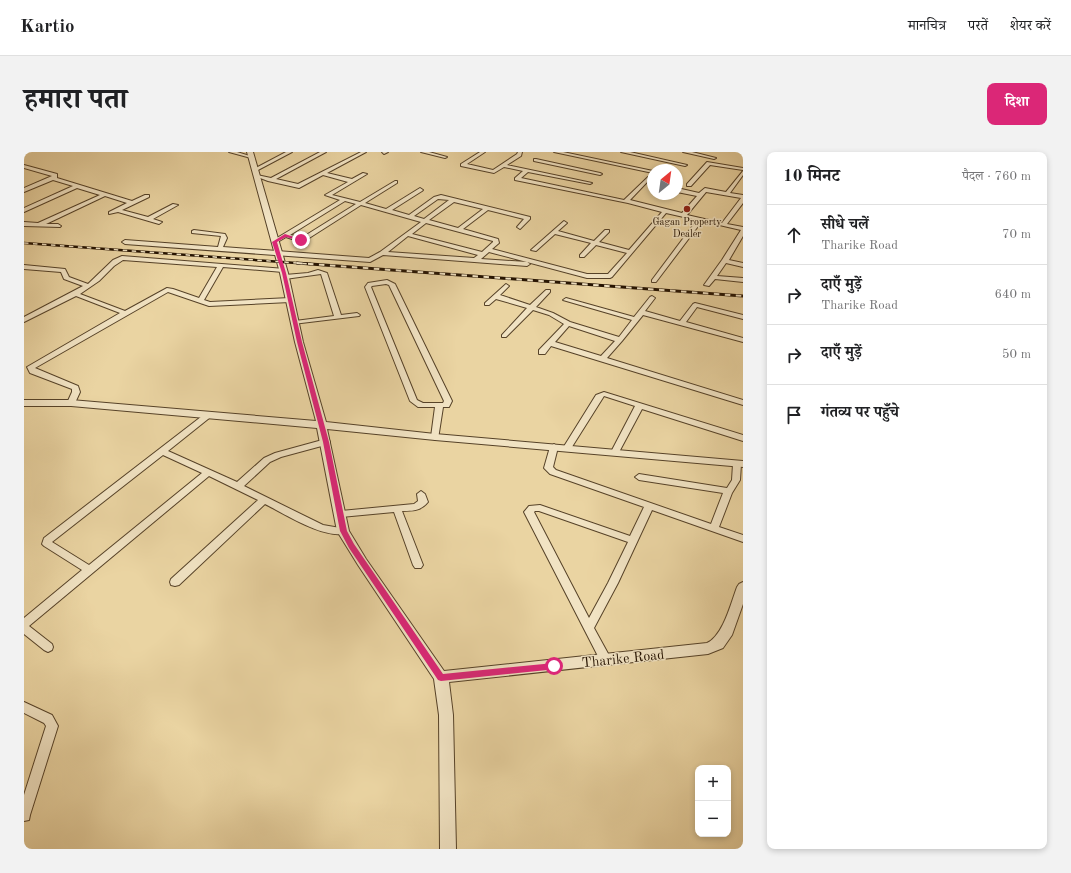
<!DOCTYPE html>
<html lang="hi">
<head>
<meta charset="utf-8">
<style>
  body { margin:0; font-family:"Old Standard TT","Noto Serif Devanagari",serif; background:#f2f2f2; color:#202124 }
  .controls { position:absolute; right:12px; bottom:12px; display:grid; overflow:hidden; border-radius:8px; box-shadow:0 2px 6px #0003 }
  .controls button { width:36px; height:36px; display:grid; place-items:center; padding:0; border:0; border-bottom:1px solid #e0e0e0; background:#fff; color:#202124; font:20px sans-serif }
  .compass { position:absolute; left:623px; top:12px; width:36px; height:36px; border-radius:50%; background:#fff; box-shadow:0 2px 6px #0003; rotate:29deg }
  .stop { position:absolute; width:12px; height:12px; margin:-9px; border:3px solid #db2777; border-radius:50%; background:#fff }
  .stop.end { background:#db2777; border-color:#fff; box-shadow:0 1px 4px #0008 }
  .list { margin:0; padding:0; list-style:none }
  h2 { display:flex; justify-content:space-between; align-items:center; height:52px; margin:0; padding:0 16px; font-size:17px }
  h2 small { font-size:13px; font-weight:400; color:#757577 }
  .list li { display:grid; grid-template-columns:26px 1fr auto; gap:12px; align-items:center; box-sizing:border-box; height:60px; padding:0 16px; border-top:1px solid #e0e0e0 }
  .list b { display:block; font-size:15px; white-space:nowrap }
  .list p { margin:0; font-size:13px; white-space:nowrap; color:#757577 }
  .list em { font-size:13px; font-style:normal; color:#757577 }
  .icon { flex:none; width:22px; height:22px; fill:none; stroke:currentColor; stroke-width:2; stroke-linecap:round; stroke-linejoin:round }
  .map { position:relative; flex:none; width:719px; height:697px; overflow:hidden; border-radius:8px }
  header { display:flex; align-items:center; gap:24px; box-sizing:border-box; height:56px; padding:0 20px; background:#fff; border-bottom:1px solid #e0e0e0 }
  header strong { font-size:19px }
  nav { display:flex; gap:22px; margin-inline-start:auto; font-size:14px }
  .intro { display:flex; align-items:center; justify-content:space-between; box-sizing:border-box; height:96px; padding:0 24px }
  h1 { margin:0; font-size:28px }
  .button { padding:10px 18px; border-radius:8px; background:#db2777; color:#fff; font-size:14px; font-weight:700 }
  main { display:flex; gap:24px; padding:0 24px }
  aside { flex:1; background:#fff; border-radius:8px; box-shadow:0 2px 6px #0003 }
  .map>svg:first-child { display:block }
  .lines { fill:none; stroke-linecap:round; stroke-linejoin:round }
  .minor-casing { stroke:#564228; stroke-width:2 }
  .tertiary-casing { stroke:#564228; stroke-width:2 }
  .minor { fill:#f1e3c3; fill-rule:evenodd }
  .tertiary { fill:#f1e3c3; fill-rule:evenodd }
  .rail-far1-casing { stroke:#241200; stroke-width:2.5 }
  .rail-casing { stroke:#241200; stroke-width:3 }
  .rail-far1 { stroke:#f1e3c3; stroke-width:1.5; stroke-dasharray:4.5; stroke-linecap:butt }
  .rail { stroke:#f1e3c3; stroke-width:2; stroke-dasharray:5.5; stroke-linecap:butt }
  .route { fill:#db2777 }
  .poi-dot { fill:#8f2418; stroke:#f1e3c3; stroke-width:1.5 }
  .labels { text-anchor:middle; stroke-width:3; stroke-linejoin:round; paint-order:stroke }
  .far-poi-label { font-size:10px; fill:#241200; stroke:#f1e3c3 }
  .near-street-label { font-size:14px; fill:#241200; stroke:#f1e3c3 }
</style>
</head>
<body>
<header>
<strong>Kartio</strong>
<nav><a>मानचित्र</a><a>परतें</a><a>शेयर करें</a></nav>
</header>
<div class="intro"><h1>हमारा पता</h1><a class="button">दिशा</a></div>
<main>
<div class="map">
<svg width="719" height="697" viewBox="0 0 719 697">
  <rect width="100%" height="100%" fill="#ead4a2"/>
  <filter id="stains"><feTurbulence type="fractalNoise" baseFrequency=".005" numOctaves="4"/><feColorMatrix values="0 0 0 0 .2 0 0 0 0 .09 0 0 0 0 .02 0 0 0 .5 -.17"/></filter>
  <radialGradient id="worn" r=".72"><stop offset=".6" stop-color="#630" stop-opacity="0"/><stop offset="1" stop-color="#630" stop-opacity=".3"/></radialGradient>
  <g class="lines">
    <defs>
      <g id="minor">
        <polygon points="205,0 213,0 229,5 227,6"/>
        <polygon points="262,0 268,0 234,18 230,17"/>
        <path d="M 296,0 L 302,0 L 252,27 L 274,32 L 337,0 L 342,0 L 303,21 L 328,27 L 339,21 L 343,22 L 308,43 L 336,50 L 371,29 L 373,29 L 373,31 L 341,51 L 362,57 L 396,36 L 399,38 L 398,39 L 368,58 L 385,63 L 410,45 L 417,43 L 506,65 L 506,67 L 496,77 L 493,75 L 500,67 L 464,58 L 439,77 L 474,87 L 475,91 L 468,97 L 563,122 L 584,122 L 603,101 L 572,93 L 560,105 L 556,105 L 556,103 L 567,91 L 531,82 L 512,99 L 507,98 L 540,69 L 543,71 L 534,79 L 570,89 L 581,78 L 585,78 L 585,80 L 575,90 L 605,98 L 638,60 L 604,51 L 491,28 L 491,26 L 499,19 L 480,15 L 470,21 L 437,14 L 437,12 L 456,0 L 461,0 L 443,12 L 469,18 L 493,2 L 494,0 L 498,0 L 497,4 L 483,13 L 568,31 L 566,32 L 504,20 L 497,26 L 600,48 L 624,25 L 626,25 L 626,27 L 606,48 L 658,61 L 673,44 L 653,40 L 653,36 L 675,41 L 681,36 L 702,40 L 719,19 L 719,23 L 706,41 L 719,43 L 719,51 L 703,72 L 719,75 L 719,84 L 705,108 L 719,111 L 719,115 L 702,111 L 693,124 L 719,126 L 719,130 L 691,127 L 685,134 L 680,133 L 698,108 L 717,78 L 678,69 L 632,130 L 628,130 L 628,128 L 673,68 L 642,61 L 588,125 L 586,126 L 563,126 L 465,100 L 457,107 L 503,110 L 506,112 L 503,114 L 359,103 L 346,110 L 101,92 L 98,90 L 101,88 L 194,95 L 197,84 L 168,81 L 168,79 L 170,78 L 201,82 L 203,86 L 199,95 L 345,106 L 356,100 L 397,70 L 337,53 L 282,88 L 274,89 L 262,85 L 252,91 L 248,91 L 248,89 L 316,48 L 301,43 L 324,30 L 299,23 L 275,36 L 244,29 L 231,24 L 233,23 L 247,26 ZM 682,40 L 717,46 L 698,71 L 663,63 ZM 414,47 L 425,48 L 400,67 L 390,64 ZM 321,49 L 332,52 L 279,85 L 266,83 ZM 430,50 L 459,57 L 434,76 L 405,68 ZM 402,71 L 469,89 L 469,90 L 458,100 L 388,82 ZM 384,84 L 454,103 L 450,106 L 364,100 Z"/>
        <polygon points="358,0 364,0 360,2"/>
        <polygon points="397,0 405,0 423,5 421,6"/>
        <polygon points="530,0 539,0 629,19 629,21"/>
        <polygon points="597,0 606,0 663,13 661,14"/>
        <polygon points="659,0 668,0 692,6 690,7"/>
        <polygon points="512,7 576,21 578,22 576,23 510,9 510,7"/>
        <polygon points="683,10 719,16 719,18 686,13 667,34 663,34 663,32"/>
        <polygon points="0,13 33,22 33,26 108,49 121,43 125,43 125,45 98,58 124,65 149,52 154,53 129,67 138,70 135,72 94,60 85,62 85,60 103,51 81,44 22,72 34,72 37,74 36,75 0,74 0,70 14,71 76,43 53,36 0,60 0,56 49,34 29,28 0,40 0,36 28,24 0,16"/>
        <path d="M 98,104 L 261,117 L 261,119 L 259,120 L 199,115 L 180,148 L 186,150 L 266,146 L 269,148 L 266,150 L 185,154 L 144,140 L 11,216 L 54,234 L 56,240 L 51,251 L 47,253 L 44,253 L 43,251 L 48,240 L 48,237 L 6,221 L 3,215 L 96,161 L 52,144 L 0,170 L 0,165 L 59,134 L 40,127 L 37,120 L 0,117 L 0,113 L 41,117 L 45,125 L 64,132 L 89,108 ZM 99,108 L 193,115 L 175,146 L 149,137 L 143,136 L 101,159 L 56,142 L 75,129 L 90,114 Z"/>
        <polygon points="294,118 303,121 317,163 333,161 336,163 335,164 269,172 269,170 271,169 310,164 297,122 261,127 258,125 261,123 284,121"/>
        <path d="M 363,128 L 371,132 L 428,249 L 425,255 L 419,255 L 414,287 L 411,288 L 407,285 L 411,255 L 394,255 L 386,249 L 341,135 L 344,131 ZM 362,132 L 365,133 L 420,249 L 419,251 L 399,251 L 393,248 L 347,135 L 348,134 Z"/>
        <path d="M 482,132 L 485,134 L 476,143 L 506,153 L 522,138 L 526,138 L 526,140 L 512,155 L 529,161 L 546,170 L 595,185 L 608,168 L 539,148 L 542,146 L 610,165 L 626,145 L 628,144 L 631,146 L 621,159 L 656,169 L 669,152 L 671,151 L 719,163 L 719,167 L 673,155 L 662,170 L 719,186 L 719,190 L 619,163 L 598,189 L 583,206 L 719,248 L 719,253 L 527,194 L 521,202 L 515,202 L 515,198 L 540,172 L 525,163 L 509,158 L 482,185 L 478,185 L 478,183 L 503,156 L 472,147 L 465,153 L 461,153 L 461,151 ZM 545,174 L 591,189 L 577,204 L 531,190 Z"/>
        <polygon points="580,240 719,283 719,289 618,257 594,302 588,302 587,300 611,254 580,244 546,298 540,298 539,296 572,243"/>
        <path d="M 182,261 L 185,261 L 189,263 L 144,299 L 213,330 L 240,306 L 251,301 L 302,287 L 305,288 L 306,290 L 305,292 L 257,305 L 246,310 L 220,334 L 299,373 L 322,377 L 324,379 L 322,381 C 301,388 261,362 241,352 L 155,433 L 151,434 L 147,433 L 146,430 L 147,427 L 234,348 L 185,324 L 5,474 L 28,492 L 29,495 L 28,498 L 24,500 L 20,498 L 0,482 L 0,466 L 58,418 L 20,394 L 18,392 L 20,386 ZM 139,303 L 178,321 L 65,413 L 28,390 Z"/>
        <path d="M 530,292 L 534,295 L 529,315 L 532,318 L 687,372 L 699,341 L 615,328 L 611,325 L 615,322 L 703,336 L 708,328 L 709,312 L 713,309 L 717,312 L 716,328 L 708,341 L 695,375 L 719,383 L 719,390 L 628,358 L 594,431 L 570,476 L 587,507 L 585,510 L 581,512 L 577,510 L 500,360 L 505,354 L 516,353 L 606,384 L 620,355 L 526,322 L 520,316 L 526,295 ZM 511,359 L 515,359 L 604,390 L 584,431 L 565,466 L 510,360 Z"/>
        <path d="M 397,339 L 401,342 L 404,350 C 397,359 388,359 378,359 L 399,413 L 397,416 L 391,416 L 389,413 L 370,360 L 317,365 L 312,362 L 317,359 L 390,352 L 394,349 L 393,342 Z"/>
        <polygon points="0,550 28,563 34,574 6,663 5,668 0,669 0,643 22,574 20,571 0,561"/>
      </g>
      <path id="tertiary" d="M 223,0 L 229,0 L 264,121 L 279,190 L 302,270 L 411,282 L 719,309 L 719,315 L 411,288 L 303,277 L 325,379 L 342,407 L 420,519 L 683,491 C 699,484 707,451 713,435 L 715,432 L 719,430 L 719,452 L 708,483 L 699,496 L 684,502 L 425,530 L 429,563 L 432,697 L 416,697 L 415,563 L 410,527 L 334,413 L 313,379 L 293,276 L 47,254 L 0,254 L 0,248 L 47,248 L 292,269 L 271,190 L 256,121 Z"/>
    </defs>
    <use href="#minor" class="minor-casing"/>
    <use href="#tertiary" class="tertiary-casing"/>
    <use href="#minor" class="minor"/>
    <use href="#tertiary" class="tertiary"/>
    <defs>
      <polyline id="rail-far1" points="0,91 286,112"/>
      <polyline id="rail" points="273,111 719,144"/>
    </defs>
    <use href="#rail-far1" class="rail-far1-casing"/>
    <use href="#rail" class="rail-casing"/>
    <use href="#rail-far1" class="rail-far1"/>
    <use href="#rail" class="rail"/>
  </g>
  <polygon class="route" points="261,82 279,88 277,89 262,85 253,90 262,121 278,190 305,290 323,379 330,392 419,522 530,511 533,512 533,517 417,529 414,528 325,396 316,379 299,290 273,190 258,121 248,90"/>
  <circle class="poi-dot" cx="663" cy="57" r="4"/>
  <g class="labels">
    <g class="far-poi-label">
      <text x="663" y="73">Gagan Property<tspan x="663" dy="12">Dealer</tspan></text>
    </g>
    <g class="near-street-label">
      <text transform="translate(599 506) rotate(-6)" y="5">Tharike Road</text>
    </g>
  </g>
  <rect width="100%" height="100%" filter="url(#stains)"/>
  <rect width="100%" height="100%" fill="url(#worn)"/>
</svg>
<div class="controls">
<button>+</button>
<button>−</button>
</div>
<svg class="compass" viewBox="-18 -18 36 36"><path d="M0-13l5 13h-10z" fill="#e53935"/><path d="M0 13l5-13h-10z" fill="#757577"/></svg>
<div class="stop" style="left:530px;top:514px"></div>
<div class="stop end" style="left:277px;top:88px"></div>
</div>
<aside>
<h2>10 मिनट<small>पैदल · 760 m</small></h2>
<ul class="list">
<li><svg class="icon" aria-label="ahead" viewBox="0 0 24 24"><path d="M12 20V5M6 11l6-6 6 6"/></svg><div><b>सीधे चलें</b><p>Tharike Road</p></div><em>70 m</em></li>
<li><svg class="icon" aria-label="right" viewBox="0 0 24 24"><path d="M7 20v-9h11M14 6l5 5-5 5"/></svg><div><b>दाएँ मुड़ें</b><p>Tharike Road</p></div><em>640 m</em></li>
<li><svg class="icon" aria-label="right" viewBox="0 0 24 24"><path d="M7 20v-9h11M14 6l5 5-5 5"/></svg><div><b>दाएँ मुड़ें</b></div><em>50 m</em></li>
<li><svg class="icon" aria-label="arrive" viewBox="0 0 24 24"><path d="M6 21V4h12l-3 4 3 4H6"/></svg><div><b>गंतव्य पर पहुँचे</b></div></li>
</ul>
</aside>
</main>
</body>
</html>
